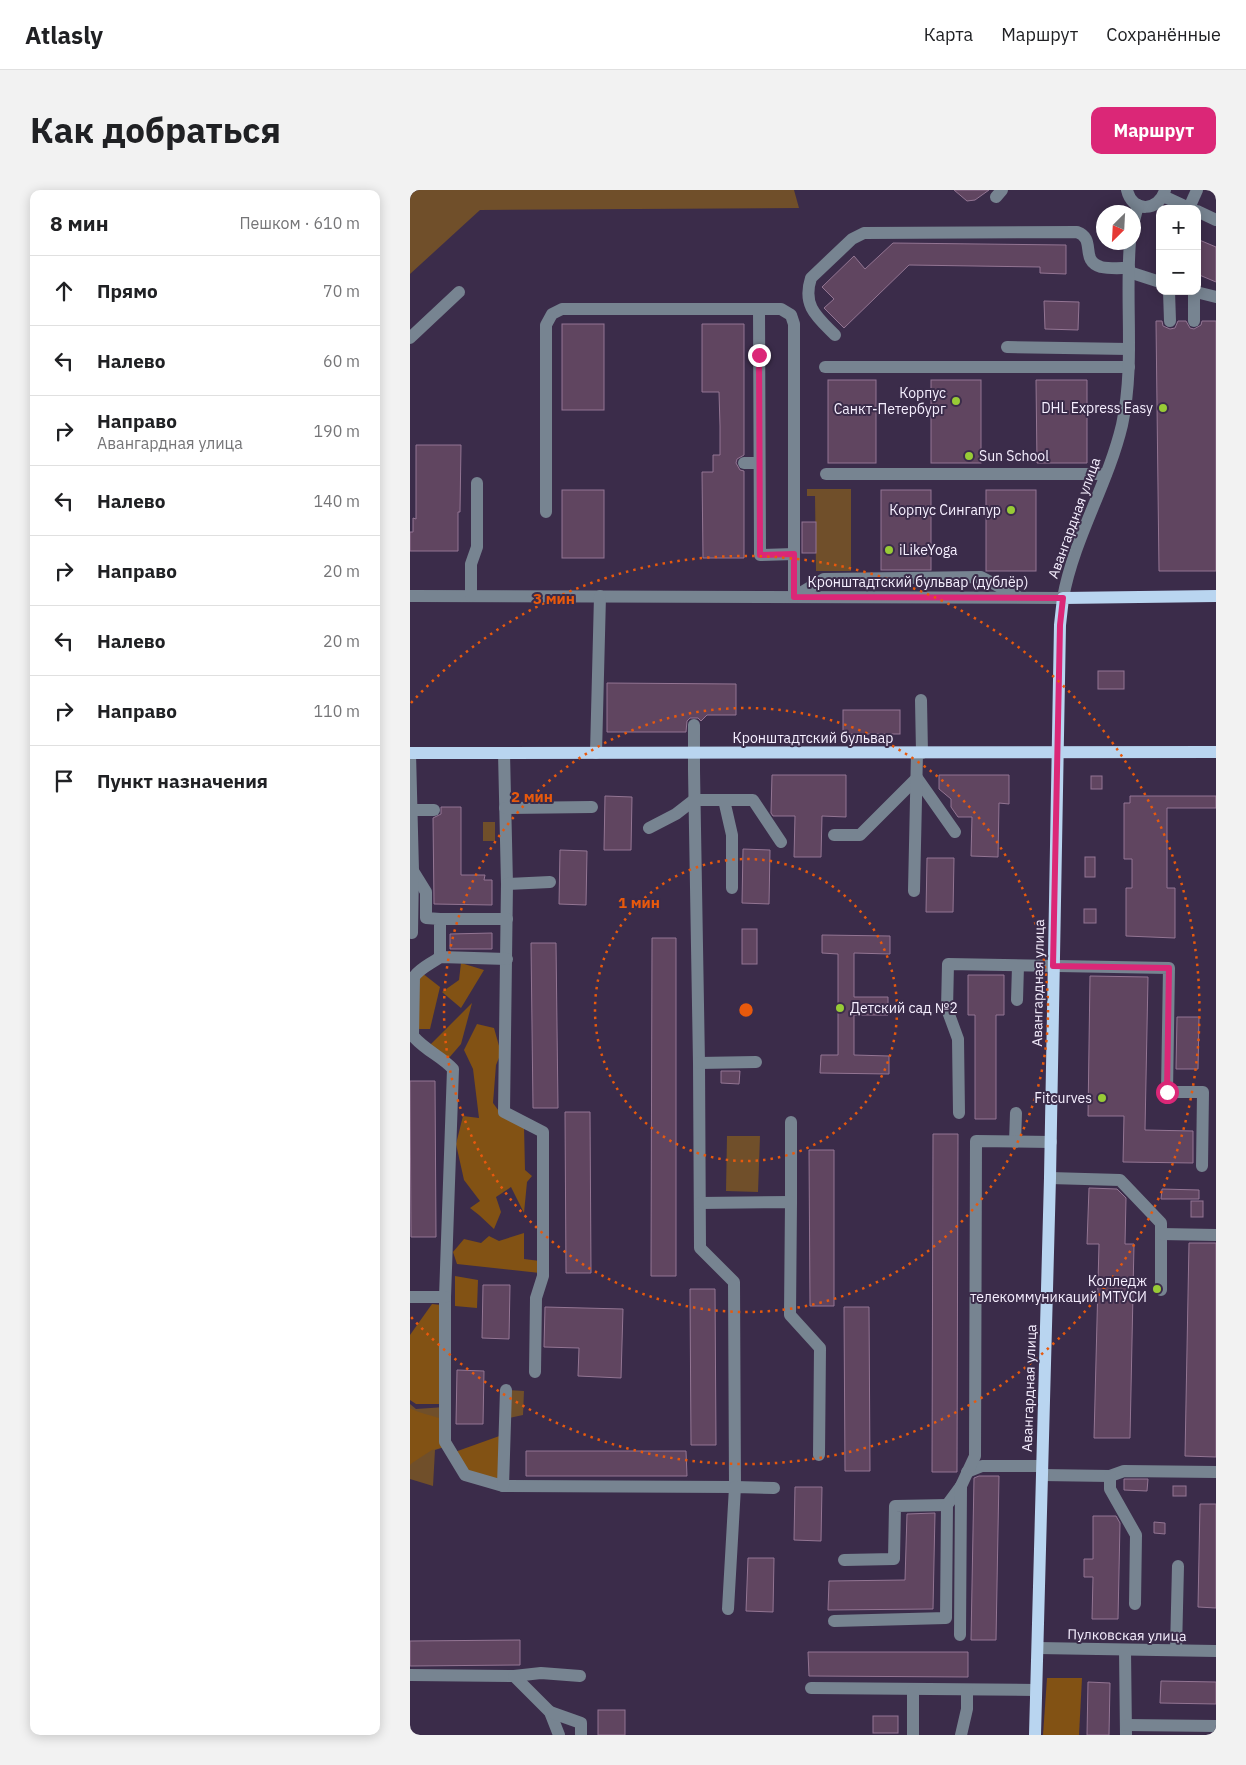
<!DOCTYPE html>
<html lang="ru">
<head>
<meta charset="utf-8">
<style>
  body { margin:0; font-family:"IBM Plex Sans",sans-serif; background:#f2f2f2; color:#202124 }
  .controls { position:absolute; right:15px; top:15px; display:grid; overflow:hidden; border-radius:10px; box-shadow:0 2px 12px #0003 }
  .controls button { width:45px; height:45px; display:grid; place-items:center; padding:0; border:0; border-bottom:1px solid #e0e0e0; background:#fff; color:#202124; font:25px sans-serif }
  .compass { position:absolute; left:686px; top:15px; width:45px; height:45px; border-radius:50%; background:#fff; box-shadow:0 2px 12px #0003; rotate:204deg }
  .stop { position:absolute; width:15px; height:15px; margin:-11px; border:4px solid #db2777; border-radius:50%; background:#fff }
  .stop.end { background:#db2777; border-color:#fff; box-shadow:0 1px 5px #0008 }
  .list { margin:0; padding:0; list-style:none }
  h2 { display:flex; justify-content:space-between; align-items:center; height:65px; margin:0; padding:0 20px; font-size:21px }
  h2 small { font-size:16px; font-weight:400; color:#757577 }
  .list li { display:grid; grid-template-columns:32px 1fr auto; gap:15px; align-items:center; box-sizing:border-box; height:70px; padding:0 20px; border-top:1px solid #e0e0e0 }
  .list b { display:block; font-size:19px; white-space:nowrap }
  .list p { margin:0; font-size:16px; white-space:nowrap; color:#757577 }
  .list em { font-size:16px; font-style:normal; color:#757577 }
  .icon { flex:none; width:28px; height:28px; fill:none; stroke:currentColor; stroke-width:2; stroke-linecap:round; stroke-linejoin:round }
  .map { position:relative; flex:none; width:806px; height:1545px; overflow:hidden; border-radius:10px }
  header { display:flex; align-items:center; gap:30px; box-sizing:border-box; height:70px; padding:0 25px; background:#fff; border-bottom:1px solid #e0e0e0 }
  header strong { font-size:24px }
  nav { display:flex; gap:28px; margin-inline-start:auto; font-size:18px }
  .intro { display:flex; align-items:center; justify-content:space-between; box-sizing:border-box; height:120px; padding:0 30px }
  h1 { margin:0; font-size:35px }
  .button { padding:12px 22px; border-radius:10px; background:#db2777; color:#fff; font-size:18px; font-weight:700 }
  main { display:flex; gap:30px; padding:0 30px }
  aside { flex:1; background:#fff; border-radius:10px; box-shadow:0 2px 12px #0003 }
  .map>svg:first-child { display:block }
  .green { fill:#704f2a }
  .forest { fill:#825214 }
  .building { fill:#604560; stroke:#937593 }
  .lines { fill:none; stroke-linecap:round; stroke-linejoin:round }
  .minor { stroke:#778491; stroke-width:12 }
  .major { stroke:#b9d5f0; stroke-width:12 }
  .route { stroke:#db2777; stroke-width:6 }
  .ring { fill:none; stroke:#e8590c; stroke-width:2.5; stroke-dasharray:2.5 5 }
  .poi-dot { fill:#98cb36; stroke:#3b2c4a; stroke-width:2 }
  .labels { text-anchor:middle; stroke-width:4; stroke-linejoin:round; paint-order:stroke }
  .poi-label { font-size:14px; fill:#f6efff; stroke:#3b2c4a; text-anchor:end }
  .street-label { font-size:14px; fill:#f6efff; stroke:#3b2c4a }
  .centre { fill:#e8590c; stroke:#3b2c4a; stroke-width:2.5 }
  .ring-label { font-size:15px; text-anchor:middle; font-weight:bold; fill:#e8590c; stroke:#3b2c4a; stroke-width:4; stroke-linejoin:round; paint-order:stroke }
</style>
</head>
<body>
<header>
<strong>Atlasly</strong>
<nav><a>Карта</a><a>Маршрут</a><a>Сохранённые</a></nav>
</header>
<div class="intro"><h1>Как добраться</h1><a class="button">Маршрут</a></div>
<main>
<aside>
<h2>8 мин<small>Пешком · 610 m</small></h2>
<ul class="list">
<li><svg class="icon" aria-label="ahead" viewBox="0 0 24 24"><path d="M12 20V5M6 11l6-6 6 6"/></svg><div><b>Прямо</b></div><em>70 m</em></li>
<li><svg class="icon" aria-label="left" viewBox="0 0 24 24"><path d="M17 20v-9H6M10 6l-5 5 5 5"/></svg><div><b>Налево</b></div><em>60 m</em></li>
<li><svg class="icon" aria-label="right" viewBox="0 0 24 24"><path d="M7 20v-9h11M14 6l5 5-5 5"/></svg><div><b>Направо</b><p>Авангардная улица</p></div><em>190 m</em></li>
<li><svg class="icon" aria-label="left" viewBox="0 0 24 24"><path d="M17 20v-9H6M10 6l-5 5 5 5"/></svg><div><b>Налево</b></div><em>140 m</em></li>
<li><svg class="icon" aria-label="right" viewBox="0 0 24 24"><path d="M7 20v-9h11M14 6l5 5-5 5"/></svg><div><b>Направо</b></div><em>20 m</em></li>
<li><svg class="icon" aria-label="left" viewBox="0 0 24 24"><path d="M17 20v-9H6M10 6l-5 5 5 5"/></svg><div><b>Налево</b></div><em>20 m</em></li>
<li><svg class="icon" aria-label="right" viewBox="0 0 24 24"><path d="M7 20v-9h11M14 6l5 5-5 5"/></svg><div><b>Направо</b></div><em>110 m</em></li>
<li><svg class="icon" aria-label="arrive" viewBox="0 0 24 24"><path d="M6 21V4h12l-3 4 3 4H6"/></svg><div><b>Пункт назначения</b></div></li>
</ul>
</aside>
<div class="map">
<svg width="806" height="1545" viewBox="0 0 806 1545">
  <rect width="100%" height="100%" fill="#3b2c4a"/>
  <g class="green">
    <polygon points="0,0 384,0 389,18 70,20 0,84"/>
    <polygon points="397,299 441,299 441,381 406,381 405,306 397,306"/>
    <rect x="73" y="632" width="12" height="19"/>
    <polygon points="317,946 350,946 348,1002 316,1001"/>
    <polygon points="96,1200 114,1201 113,1225 95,1229"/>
    <polygon points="0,1214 6,1219 35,1217 34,1257 25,1260 23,1296 0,1289"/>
  </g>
  <g class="forest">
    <polygon points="51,773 74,780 51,818 32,802 49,790"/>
    <polygon points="12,783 30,797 20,839 8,839 7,792"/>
    <polygon points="62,813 51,854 38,869 19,856"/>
    <polygon points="67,834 84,838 91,863 86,875 83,913 91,924 114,937 115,980 122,986 117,992 114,1023 101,997 86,1007 91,1022 84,1039 69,1025 60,1018 70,1011 54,990 46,954 53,926 69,928 63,879 54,860"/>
    <polygon points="114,1043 114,1069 130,1071 130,1083 47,1074 43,1062 54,1049 71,1053 79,1046 89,1051"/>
    <polygon points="45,1086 68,1090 67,1118 45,1116"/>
    <polygon points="22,1114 31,1115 30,1214 6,1214 0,1210 0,1145"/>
    <path d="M 0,1218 C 8,1223 25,1226 35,1230 L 34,1257 L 22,1260 L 2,1273 L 0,1275 Z"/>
    <polygon points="95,1244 93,1296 55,1285 42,1263"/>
    <polygon points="637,1488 672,1488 669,1545 633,1545"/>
  </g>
  <g class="building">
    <polygon points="544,0 579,0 565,10 557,11"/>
    <polygon points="787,49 806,57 806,92 787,84"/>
    <polygon points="483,53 656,55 656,84 630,83 630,77 499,75 434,138 414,118 424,109 412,97 444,66 455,79"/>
    <polygon points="634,111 669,112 668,140 635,139"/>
    <polygon points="746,131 752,131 753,136 760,139 765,138 768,131 776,131 780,138 784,139 791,135 792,131 806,131 806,381 749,381"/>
    <rect x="152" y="134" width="42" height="86"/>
    <polygon points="292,134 334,134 334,265 327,269 326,273 330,280 334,281 334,368 293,368 292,282 303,282 303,265 310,265 310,236 309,202 292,202"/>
    <rect x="418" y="190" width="48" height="83"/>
    <rect x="521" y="190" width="50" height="83"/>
    <polygon points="626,190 677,190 677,273 627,273"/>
    <polygon points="6,255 51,255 50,322 48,322 48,361 0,361 0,342 3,342 3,328 6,329"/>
    <rect x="152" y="300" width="42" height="68"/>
    <rect x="471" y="300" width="50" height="80"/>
    <rect x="576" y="300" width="50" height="81"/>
    <rect x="392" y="332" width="14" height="31"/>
    <rect x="688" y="481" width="26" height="18"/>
    <polygon points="197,493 326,494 326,525 297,525 291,531 288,528 280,528 277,531 276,542 197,542"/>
    <rect x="433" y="520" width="57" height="24"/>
    <polygon points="362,585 436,585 436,627 412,626 411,667 384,667 385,626 363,626 361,623"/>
    <polygon points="529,585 599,585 599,614 589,613 588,667 561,666 562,627 548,627 541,617 541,609 529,599"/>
    <rect x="681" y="586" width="11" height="13"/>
    <polygon points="195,606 222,607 221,660 194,660"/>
    <polygon points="720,606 806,606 806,618 757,618 757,698 765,698 765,748 716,746 716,698 722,698 722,669 714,669 714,613 720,613"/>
    <polygon points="31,617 51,617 51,685 75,685 74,690 82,690 82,715 24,714 23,628 31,624"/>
    <polygon points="333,659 360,660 359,714 332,713"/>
    <polygon points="150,660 177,661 176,715 149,714"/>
    <rect x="675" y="667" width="10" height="20"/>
    <polygon points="517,668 544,668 543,722 516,722"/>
    <rect x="674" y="719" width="12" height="14"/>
    <rect x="332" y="739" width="15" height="35"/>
    <polygon points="82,743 82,759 40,759 40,744"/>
    <polygon points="412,745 480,746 480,764 444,763 444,807 478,807 478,825 444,825 444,865 479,866 479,884 410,883 411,865 428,865 428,764 412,763"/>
    <polygon points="242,748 266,748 266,1086 241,1086"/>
    <polygon points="121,753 146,753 148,918 123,918"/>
    <polygon points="558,785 594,785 594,825 586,825 586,929 565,929 565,825 558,825"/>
    <polygon points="680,786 738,787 735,940 783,941 783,973 713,972 714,926 678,926"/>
    <polygon points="767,827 789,827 788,879 766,879"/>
    <polygon points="311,881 330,881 329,894 311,893"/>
    <polygon points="0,891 25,891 26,1047 1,1047"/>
    <polygon points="155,922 180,922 181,1083 156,1083"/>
    <polygon points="523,944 548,944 547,1282 522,1282"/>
    <polygon points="399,960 424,960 424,1116 400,1116"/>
    <polygon points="679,998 707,999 716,1008 715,1054 724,1054 720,1248 684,1248 689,1054 677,1054"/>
    <polygon points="752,999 789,1000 789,1009 751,1009"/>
    <rect x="781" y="1011" width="12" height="16"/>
    <polygon points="779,1053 806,1053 806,1267 775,1266"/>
    <polygon points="73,1095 100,1095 99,1149 72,1148"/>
    <polygon points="280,1099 305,1099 306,1255 281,1255"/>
    <polygon points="135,1117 213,1119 211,1188 168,1186 169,1158 134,1157"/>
    <polygon points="434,1117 459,1117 460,1281 435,1281"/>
    <polygon points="47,1180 74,1181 73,1234 46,1234"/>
    <polygon points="116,1261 276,1261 277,1286 116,1286"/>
    <polygon points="569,1286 589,1286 586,1450 561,1450 564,1288"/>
    <polygon points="714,1289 738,1289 737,1301 714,1300"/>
    <rect x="763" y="1296" width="13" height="10"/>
    <polygon points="385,1297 412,1297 411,1351 384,1350"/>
    <polygon points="790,1314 806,1314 806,1418 788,1417"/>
    <polygon points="525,1323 523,1419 418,1420 419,1391 495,1390 497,1324"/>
    <polygon points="683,1326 706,1326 710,1333 708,1429 682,1429 683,1387 674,1387 674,1369 683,1369"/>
    <polygon points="744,1332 755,1333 755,1344 744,1343"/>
    <polygon points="338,1368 364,1368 363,1422 336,1421"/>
    <polygon points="110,1450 110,1475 0,1476 0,1451"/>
    <polygon points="398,1462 558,1462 558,1487 399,1486"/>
    <polygon points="751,1491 806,1492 806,1514 750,1513"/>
    <polygon points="678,1492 700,1493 699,1545 677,1545"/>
    <rect x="188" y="1520" width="27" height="25"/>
    <rect x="463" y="1526" width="25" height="17"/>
  </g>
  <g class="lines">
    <g class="minor">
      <path d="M 717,0 C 722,23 749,22 755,0"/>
      <polyline points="753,6 781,19"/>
      <polyline points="586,7 592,0"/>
      <polyline points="779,18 787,0"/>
      <polyline points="787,21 806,30"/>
      <polyline points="724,31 728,15"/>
      <polyline points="719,82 750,92"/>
      <polyline points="759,101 760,131"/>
      <polyline points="782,101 806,107"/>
      <polyline points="784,102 784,131"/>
      <polyline points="349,119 350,365 384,364"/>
      <path d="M 425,145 C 407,127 392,116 401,88 L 442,49 L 454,43 L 667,42 C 687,49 669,70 691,77 C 700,79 710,78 719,78"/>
      <polyline points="0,148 49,102"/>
      <polyline points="597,157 719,159"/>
      <polyline points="415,177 719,177"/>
      <polyline points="334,273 349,273"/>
      <polyline points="416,284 696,284"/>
      <polyline points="136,322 136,135 142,124 152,119 371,119 381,125 384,134 384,407"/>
      <path d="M 0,406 L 653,408 C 664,348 698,294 712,235 C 725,175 715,113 720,52"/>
      <polyline points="61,406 61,374 67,357 67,293"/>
      <polyline points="384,407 414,389 571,387 607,406"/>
      <polyline points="511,510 512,563"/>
      <polyline points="0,563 3,681 16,702 16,728 30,729 30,767"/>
      <polyline points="94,563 97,694 94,922 133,942 133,1086 126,1108 125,1182"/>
      <polyline points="186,563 190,406"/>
      <polyline points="314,610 322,645 322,698"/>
      <polyline points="95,618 182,617"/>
      <polyline points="2,620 24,620"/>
      <polyline points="239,638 266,624 284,610 343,610 371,652"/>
      <polyline points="424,645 450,645 507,588 545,642"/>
      <polyline points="97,694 140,692"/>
      <polyline points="504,701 507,563"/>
      <polyline points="30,729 97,729"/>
      <polyline points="2,743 3,681"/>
      <path d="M 97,769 L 30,767 C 21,774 10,778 4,787 L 3,846 C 16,861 31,866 43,879 L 35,1107 L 35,1252 L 55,1285 L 93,1296 L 325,1297 L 324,1092 L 290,1058 L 289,873 L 284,580 L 284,535"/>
      <polyline points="607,810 608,776"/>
      <polyline points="289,873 346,872"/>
      <polyline points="549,923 548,849 537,819 538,774 759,778 757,902 793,902 792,976"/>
      <polyline points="605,952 606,923"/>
      <polyline points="640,988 710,990 751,1033 751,1100"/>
      <polyline points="381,1012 381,932"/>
      <polyline points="290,1013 381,1012 380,1125 410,1158 409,1265"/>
      <polyline points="751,1044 806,1045"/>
      <polyline points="0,1107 35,1107"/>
      <polyline points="557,1282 572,1276 632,1276"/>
      <polyline points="632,1285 700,1286 714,1281 806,1282"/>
      <polyline points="700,1286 700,1299 726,1345 725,1414"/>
      <polyline points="93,1296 96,1200"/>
      <polyline points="434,1370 484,1369 485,1316 537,1315"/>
      <polyline points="318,1419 325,1297 364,1298"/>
      <polyline points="424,1431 536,1428 537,1315 551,1296"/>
      <polyline points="550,1445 551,1296 565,1266 566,951 641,952"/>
      <polyline points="628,1458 806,1461"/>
      <polyline points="715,1460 716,1545"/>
      <polyline points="766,1460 768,1376"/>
      <polyline points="0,1485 104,1486 140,1522 149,1545"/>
      <polyline points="104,1486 131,1483 170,1486"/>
      <polyline points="401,1498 626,1500"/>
      <polyline points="140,1522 171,1533 171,1545"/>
      <polyline points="716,1535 806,1536"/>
      <polyline points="503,1545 503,1500"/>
      <polyline points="551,1545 557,1519 557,1500"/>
    </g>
    <g class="major">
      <polyline points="0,563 806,562"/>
      <polyline points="625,1545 640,988 650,435 653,408 806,406"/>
    </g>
  </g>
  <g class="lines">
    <polyline class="route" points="349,165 350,365 384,364 384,407 653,408 650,435 643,776 759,778 757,902"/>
  </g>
  <g class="ring">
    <circle cx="336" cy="820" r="151"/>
    <circle cx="336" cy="820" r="302"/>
    <path d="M1 513A454 454 0 1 1 1 1127"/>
  </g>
  <g class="poi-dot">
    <circle cx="546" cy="211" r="5"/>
    <circle cx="753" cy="218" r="5"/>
    <circle cx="559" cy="266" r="5"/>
    <circle cx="601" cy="320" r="5"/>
    <circle cx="479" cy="360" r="5"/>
    <circle cx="430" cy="818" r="5"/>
    <circle cx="692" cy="908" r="5"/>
    <circle cx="747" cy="1099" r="5"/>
  </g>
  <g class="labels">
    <g class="poi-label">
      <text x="536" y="208">Корпус<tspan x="536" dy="16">Санкт-Петербург</tspan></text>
      <text x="743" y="223">DHL Express Easy</text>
      <text x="569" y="271" text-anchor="start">Sun School</text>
      <text x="591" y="325">Корпус Сингапур</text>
      <text x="489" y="365" text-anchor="start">iLikeYoga</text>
      <text x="440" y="823" text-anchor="start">Детский сад №2</text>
      <text x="682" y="913">Fitcurves</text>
      <text x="737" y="1096">Колледж<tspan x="737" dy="16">телекоммуникаций МТУСИ</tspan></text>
    </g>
    <g class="street-label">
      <text transform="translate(664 328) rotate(-70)" y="5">Авангардная улица</text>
      <text x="508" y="397">Кронштадтский бульвар (дублёр)</text>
      <text x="403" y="553">Кронштадтский бульвар</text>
      <text transform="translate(628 793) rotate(-89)" y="5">Авангардная улица</text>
      <text transform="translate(619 1198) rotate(-88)" y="5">Авангардная улица</text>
      <text transform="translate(717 1445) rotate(1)" y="5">Пулковская улица</text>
    </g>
  </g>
  <circle cx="336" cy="820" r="8" class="centre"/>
  <g class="ring-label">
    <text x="144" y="414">3 мин</text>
    <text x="122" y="612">2 мин</text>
    <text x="229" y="718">1 мин</text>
  </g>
</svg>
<div class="controls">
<button>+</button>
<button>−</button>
</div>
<svg class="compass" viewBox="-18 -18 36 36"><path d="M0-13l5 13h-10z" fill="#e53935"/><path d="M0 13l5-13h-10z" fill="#757577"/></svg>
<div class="stop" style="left:757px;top:902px"></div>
<div class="stop end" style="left:349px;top:165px"></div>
</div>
</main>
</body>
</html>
